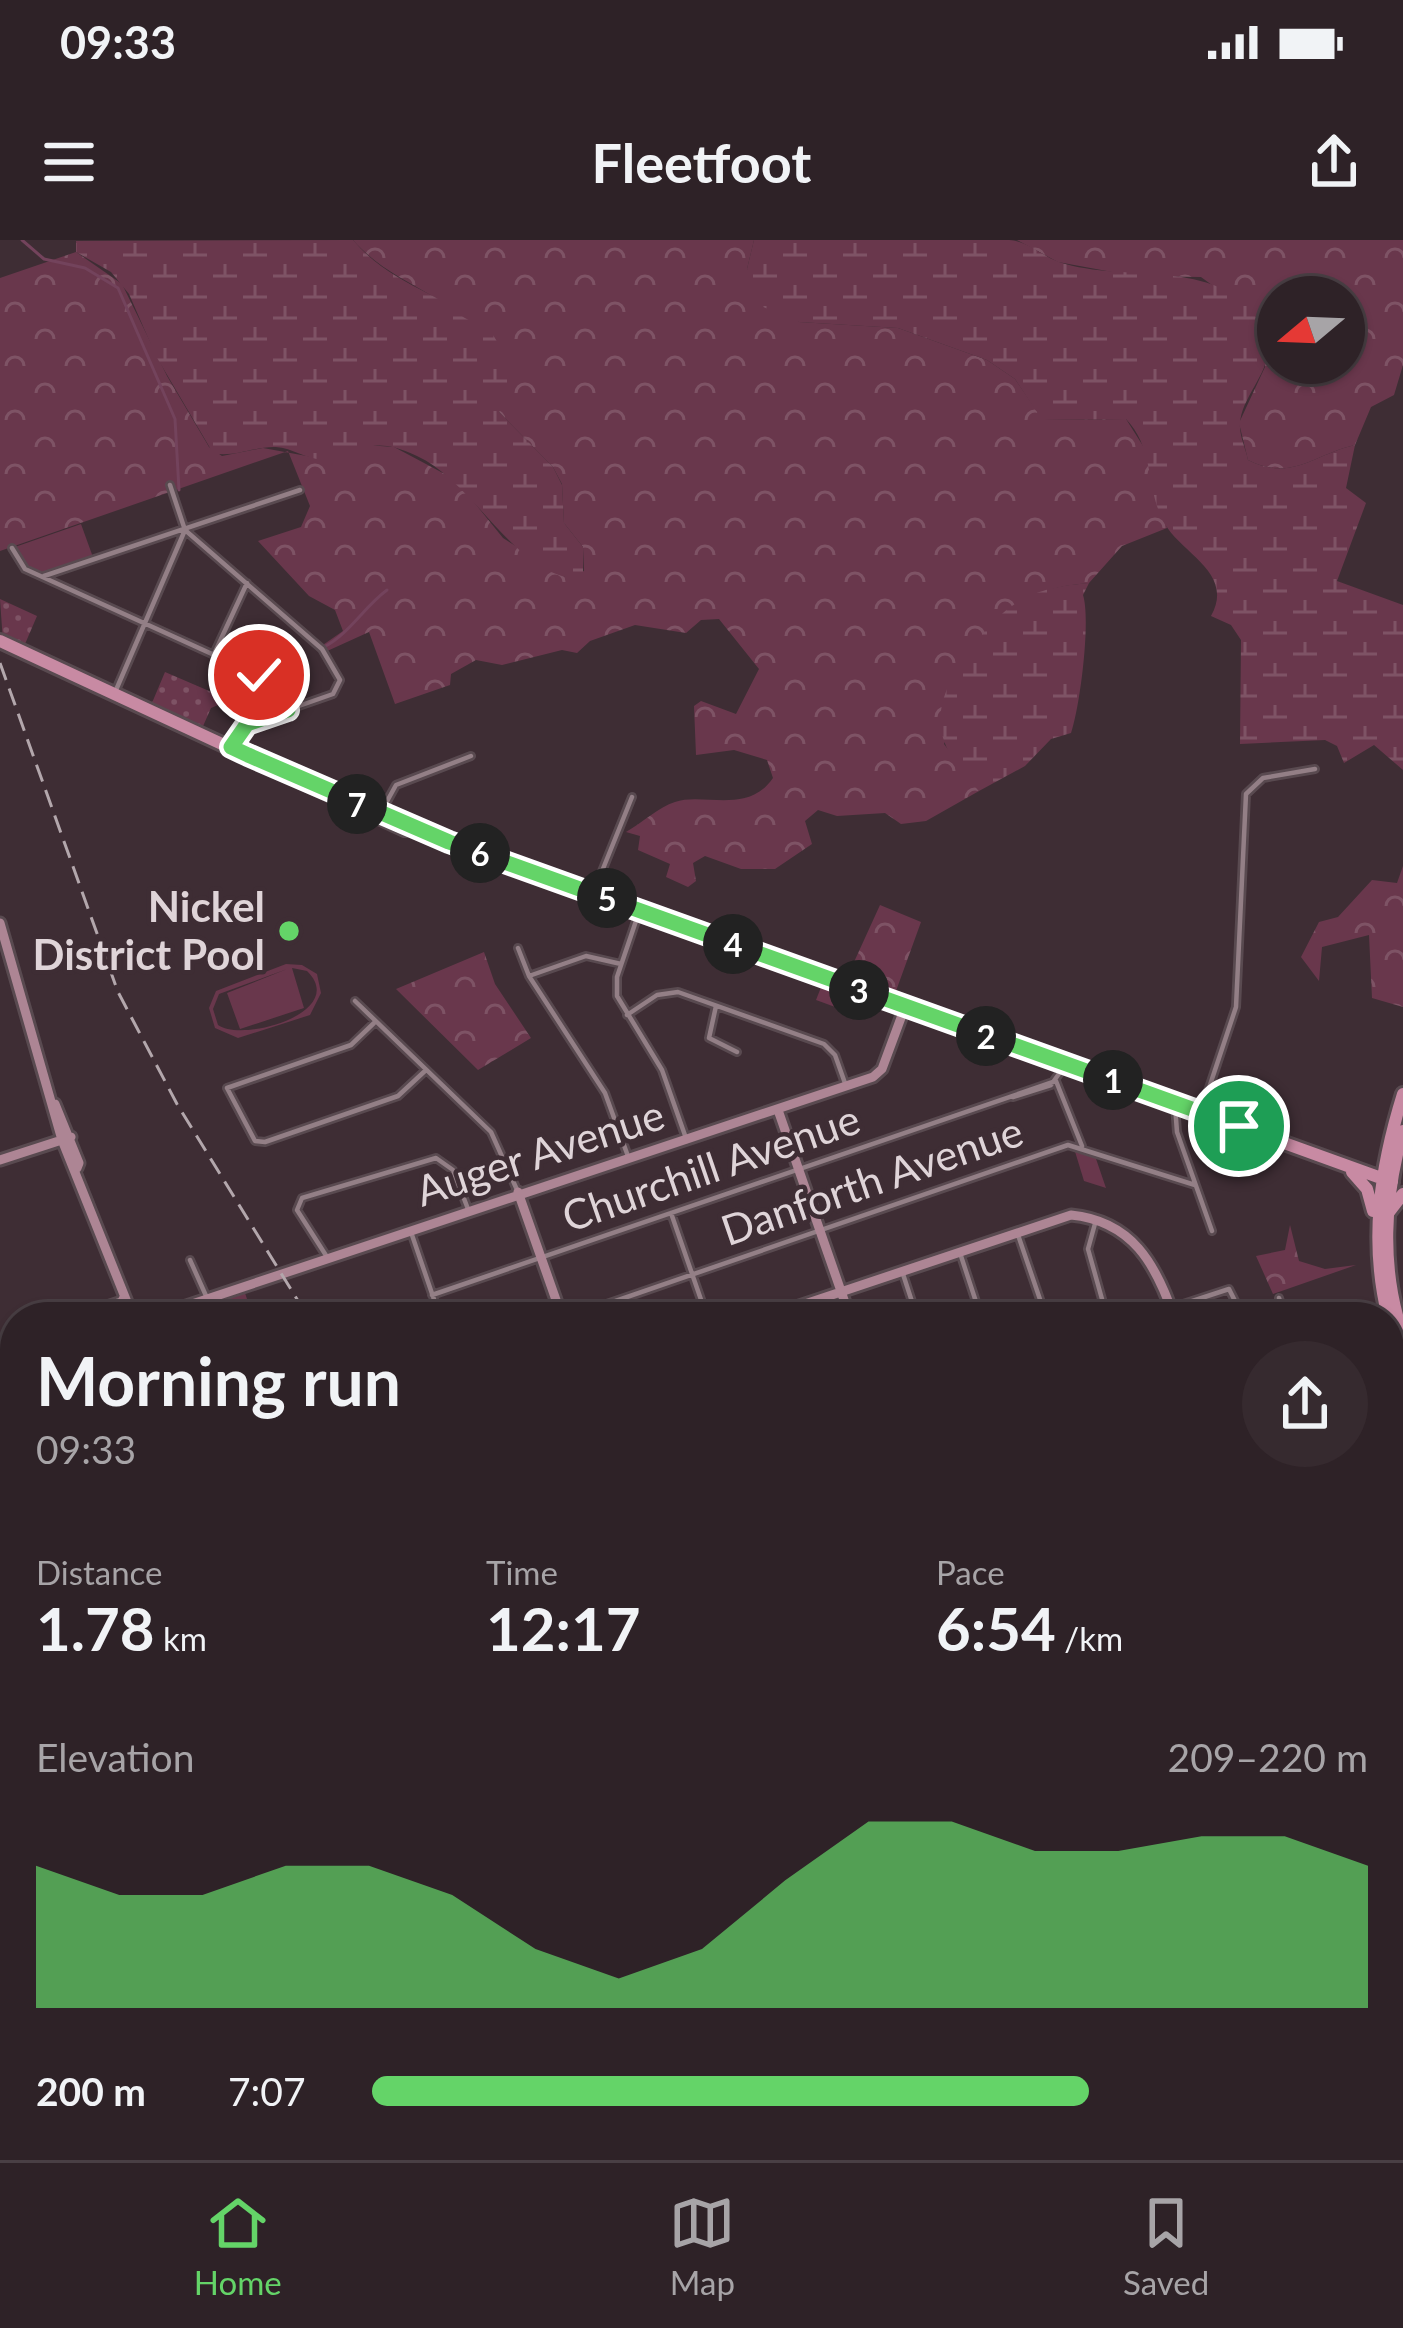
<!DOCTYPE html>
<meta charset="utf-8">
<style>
body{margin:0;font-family:Lato,sans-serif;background:#362a2f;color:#f1f3f6;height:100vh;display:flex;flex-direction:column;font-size:45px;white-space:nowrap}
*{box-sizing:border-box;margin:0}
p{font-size:39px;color:#a7a4a7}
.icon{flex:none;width:66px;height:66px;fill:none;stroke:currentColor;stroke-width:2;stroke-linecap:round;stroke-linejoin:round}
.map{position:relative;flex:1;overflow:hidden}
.sheet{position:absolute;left:0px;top:1062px;width:1404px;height:858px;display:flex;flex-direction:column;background:#2e2227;border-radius:48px 48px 0 0;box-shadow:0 3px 9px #0004,0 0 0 3px #493f44}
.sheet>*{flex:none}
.needle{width:78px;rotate:251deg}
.fabs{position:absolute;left:1257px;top:36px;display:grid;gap:24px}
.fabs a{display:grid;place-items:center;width:108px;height:108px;border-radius:50%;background:#2e2227;box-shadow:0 3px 9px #0004,0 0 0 3px #493f44;font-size:60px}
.pin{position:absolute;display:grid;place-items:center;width:102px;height:102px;color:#fff;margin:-51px;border:6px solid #fff;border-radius:50%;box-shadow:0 3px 12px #0007}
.km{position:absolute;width:60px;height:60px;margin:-30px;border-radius:50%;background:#222;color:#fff;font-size:33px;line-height:60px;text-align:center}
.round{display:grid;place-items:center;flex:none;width:126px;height:126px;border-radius:63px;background:#362a2f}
.headline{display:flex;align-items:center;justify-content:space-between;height:204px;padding:0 36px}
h1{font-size:66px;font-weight:700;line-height:90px}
.metrics{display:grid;grid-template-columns:repeat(3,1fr);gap:18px;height:204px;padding:12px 36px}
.metrics div{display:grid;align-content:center}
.metrics b{font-size:60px;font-weight:700}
.metrics small{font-size:33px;font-weight:400}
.metrics p{font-size:33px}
.chart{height:336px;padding:24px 36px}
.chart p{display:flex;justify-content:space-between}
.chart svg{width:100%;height:216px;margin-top:12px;fill:#64d468;opacity:.7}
ul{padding:0 36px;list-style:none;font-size:39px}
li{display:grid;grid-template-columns:192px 144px 1fr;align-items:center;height:90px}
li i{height:30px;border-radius:15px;background:#64d468}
.status{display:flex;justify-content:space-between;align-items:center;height:84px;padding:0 60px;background:#2e2227;direction:ltr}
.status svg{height:33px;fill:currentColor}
header{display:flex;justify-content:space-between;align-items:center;height:156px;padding:0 36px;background:#2e2227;font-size:54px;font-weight:700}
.dock{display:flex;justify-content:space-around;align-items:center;height:168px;border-top:3px solid #493f44;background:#2e2227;font-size:33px;color:#a7a4a7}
.dock a{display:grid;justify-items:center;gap:6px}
.dock .selected{color:#64d468}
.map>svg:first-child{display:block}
</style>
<div class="status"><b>09:33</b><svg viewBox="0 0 49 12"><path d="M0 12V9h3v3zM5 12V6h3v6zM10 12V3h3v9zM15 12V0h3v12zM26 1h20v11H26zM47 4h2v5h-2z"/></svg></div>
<header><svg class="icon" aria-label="menu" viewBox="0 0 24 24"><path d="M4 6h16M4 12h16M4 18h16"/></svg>Fleetfoot<svg class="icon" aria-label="share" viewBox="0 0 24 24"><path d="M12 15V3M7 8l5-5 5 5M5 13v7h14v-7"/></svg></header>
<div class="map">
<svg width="1403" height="1920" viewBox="0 0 1403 1920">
<defs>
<pattern id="grass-dots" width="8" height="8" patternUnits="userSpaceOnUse" patternTransform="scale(3)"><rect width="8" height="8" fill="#69374c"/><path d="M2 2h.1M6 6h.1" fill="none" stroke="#7e5365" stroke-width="1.8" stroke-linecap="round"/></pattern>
<pattern id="forest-crowns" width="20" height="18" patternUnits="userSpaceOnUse" patternTransform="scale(3)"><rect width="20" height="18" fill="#69374c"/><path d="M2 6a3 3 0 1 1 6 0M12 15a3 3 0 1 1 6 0" fill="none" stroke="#7e5365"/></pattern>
<pattern id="wetland-marsh" width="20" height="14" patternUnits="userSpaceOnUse" patternTransform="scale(3)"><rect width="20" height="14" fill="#69374c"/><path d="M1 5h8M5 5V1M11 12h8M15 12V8" fill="none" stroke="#7e5365"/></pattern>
</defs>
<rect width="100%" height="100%" fill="#3e2d34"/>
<!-- grass -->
<path fill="url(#grass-dots)" d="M0 359 37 376 22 411 3 402Z
M165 432 230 460 211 468 200 493 149 470Z"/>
<!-- forest -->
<path fill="url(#forest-crowns)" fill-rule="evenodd" d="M353 0H754L747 29 799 82 898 88 987 120 1015 139 1043 180 1126 179 1150 217 1167 288 1122 306 1089 343C982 351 977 418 944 504L979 551 926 581 901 584 885 573 837 576 818 570 805 581 812 604 775 629H741L705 616 693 623 696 641 688 647 666 637 670 624 638 610 640 596 626 592C642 583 659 567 675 562 702 552 748 575 773 538L767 520 734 510 696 515 694 466 701 461 736 474 759 429 719 379 701 380 686 393 635 385 590 401 577 413 562 410 502 425 476 420 451 434 450 445 395 464 369 392 325 412 320 407 343 391 335 370 309 356 258 301 301 287 310 266 288 211 0 311V38L76 12 122 44 167 136 209 207 222 216 263 208 312 217 366 205 394 207 456 240 503 298 565 337 584 331 583 307 564 283 562 244 553 227 499 172 507 130 474 84C457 83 449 66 434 57 404 39 378 28 353 0Z
M1017 0H1403V125L1394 155 1371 167 1355 205C1312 215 1292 242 1248 220L1239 183 1265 127 1267 95 1253 75 1201 37 1134 36 1058 22ZM1278 57H1344V123H1278Z
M1403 626V767L1372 758 1369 695 1322 707 1319 741 1301 717 1319 682 1338 677 1372 640 1397 643Z
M880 665 921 682 892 762 844 744Z
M484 712 495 744 531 798 478 830 396 749Z
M1290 985 1299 1021 1325 1029 1356 1025 1273 1054 1256 1016 1285 1010Z
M244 1050 253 1077H209L205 1065Z
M1403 1432V1462L1390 1474 1403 1492V1885L1389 1845V1438Z
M508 1905H615L638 1920H575L571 1911 544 1920H520Z
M1075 1905H1125L1118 1920H1029Z"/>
<!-- wetland -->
<path fill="url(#wetland-marsh)" d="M353 0C376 27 400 39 431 55 453 67 462 81 487 87 507 111 517 146 499 172L553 227 562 245 564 283 583 307V340C513 336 477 244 417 216 373 196 369 209 330 219 312 223 294 208 276 207 255 206 233 218 213 213L156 116 129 54 111 32 76 12V1Z
M754 0C839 0 925 0 1009 0 1028 1 1042 16 1059 22 1126 45 1227 13 1264 91 1281 125 1241 153 1240 184 1239 195 1246 209 1248 220 1292 242 1312 215 1355 205L1346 248 1366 263 1337 341 1403 365V530L1374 505 1344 523 1337 506 1325 500 1240 504 1241 400 1231 385 1211 376C1235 333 1182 314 1165 284 1145 250 1156 211 1126 179L1042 180 1015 139 987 120 898 88 799 82 761 66 747 29Z
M1089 343 1083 355C1091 380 1080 467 1071 493L1051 499 1025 526 979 551C930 501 929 468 968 413 1004 364 1027 348 1089 343Z"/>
<!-- park -->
<path fill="#69374c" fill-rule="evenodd" d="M81 284 94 320 40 338 21 328 12 308Z
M286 724 302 725 317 734 321 753 310 775 238 798 215 788 209 768 216 751ZM292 728 307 731C349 772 243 803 218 785L213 769 219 754 287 729 227 753 240 789 304 768Z
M825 737 865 752 857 775 816 760Z
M1073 905 1093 910 1106 948 1084 941Z
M1403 1800V1871L1389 1830V1805Z"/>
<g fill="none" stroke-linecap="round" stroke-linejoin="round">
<!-- stream -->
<path stroke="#73435c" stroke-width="3" d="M22 0 44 19 85 28 118 48 175 179 179 250
M324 407C350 393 364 367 387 350
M0 1153 15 1149
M1244 1905 1249 1920"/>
<!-- river -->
<path stroke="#450527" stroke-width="8" d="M577 1905 583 1920"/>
<!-- street casing -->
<g stroke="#594a50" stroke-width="10">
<path id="street" d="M185 290 322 409 340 440 333 454 247 484 232 506
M12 308 25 329 267 439 288 470
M44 336 300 250
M214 414 247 343
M116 450 185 290 170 245
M380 574 396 545 471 516
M594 651 632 557
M638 675 617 737V756L662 830 687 901
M518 708 529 736 605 853 629 919
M529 736 586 716 621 724
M355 761 491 892 518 952
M716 766 709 798 737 812
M627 775 657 755 678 752 824 804 835 815 846 846
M374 783 351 805 227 848 255 901 265 902 398 856 426 830
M1056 841 1082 906
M1013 857 1051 845 1063 828
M1175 865 1177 892 1212 991
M1201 872 1236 767 1246 554 1263 538 1315 529
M671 973 707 1077
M1096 980 1088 1009 1107 1077
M1017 992 1046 1077
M412 995 440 1077
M961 1016 981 1077
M327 1017 297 970 302 958 436 918 453 930 468 969
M190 1020 207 1058
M902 1031 917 1077
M432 1055 1056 841
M1279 1058 1285 1077
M1171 1068 1229 1049 1243 1077
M69 1077 123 1059
M569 1077 1068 905 1195 945
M0 1205 5 1204
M0 1271 15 1266
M0 1344 15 1339
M0 1824 15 1819
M0 1900 15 1895
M507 1905 519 1920
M726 1905 731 1920
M873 1905 880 1920
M960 1905 965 1920
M1206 1905 1211 1920
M1370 1905 1376 1920
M130 1920 175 1905
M326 1920 374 1905"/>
</g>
<!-- secondary casing -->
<g stroke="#594a50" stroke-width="15">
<path id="secondary" d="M0 683 62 900 133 1077
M55 864 79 923 77 928
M778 870 850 1077
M0 920 71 897
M518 952 562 1077
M123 1059 124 1077
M153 1077 873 837 882 829 905 767
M766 1077 1071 975C1132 981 1156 1024 1174 1077
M1389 1264 1403 1260
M0 1739 15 1734
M411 1905 419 1920
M421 1905 422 1920
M882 1920 924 1905"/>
</g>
<!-- primary casing -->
<g stroke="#594a50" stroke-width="18">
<path id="primary" d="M0 401 405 589
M401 583 1392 942
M1403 891C1384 957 1380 1029 1403 1095
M1352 932 1367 949 1373 971
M1389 972 1403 954
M1388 1077C1369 1001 1380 928 1403 854
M1389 1080 1403 1119"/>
</g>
<!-- street -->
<use href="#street" stroke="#937f86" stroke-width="4.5"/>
<!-- secondary -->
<use href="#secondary" stroke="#ad8594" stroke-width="9"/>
<!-- primary -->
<use href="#primary" stroke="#c88aa3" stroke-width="12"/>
<!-- rail -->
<path stroke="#b3a7ac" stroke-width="3" stroke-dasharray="18 9" stroke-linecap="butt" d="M0 423 118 752 177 864 308 1077
M823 1905 833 1920"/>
</g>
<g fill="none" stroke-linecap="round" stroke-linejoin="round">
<!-- route casing -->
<g stroke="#fff" stroke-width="24">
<path id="route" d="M259 435 278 448 288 470 247 484 231 507 248 515 449 602 1239 886"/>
</g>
<!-- route -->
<use href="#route" stroke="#64d468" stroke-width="15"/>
</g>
<!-- markers -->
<circle fill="#64d468" stroke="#3e2d34" stroke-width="4.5" cx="289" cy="691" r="12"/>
<g text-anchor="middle" stroke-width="9" stroke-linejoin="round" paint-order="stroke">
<!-- poi labels -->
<g font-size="42" font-weight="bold" fill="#dfd4d8" stroke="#3e2d34" text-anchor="end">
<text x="265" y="682">Nickel<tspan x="265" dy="48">District Pool</tspan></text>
</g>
<!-- street labels -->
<g font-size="42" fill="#dfd4d8" stroke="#3e2d34">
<text transform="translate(540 913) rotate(-18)" y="15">Auger Avenue</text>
<text transform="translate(711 928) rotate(-19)" y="15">Churchill Avenue</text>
<text transform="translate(872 941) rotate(-19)" y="15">Danforth Avenue</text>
</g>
</g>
</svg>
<div class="fabs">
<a><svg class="needle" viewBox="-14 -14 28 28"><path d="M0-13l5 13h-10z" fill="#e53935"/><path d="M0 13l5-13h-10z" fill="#a7a4a7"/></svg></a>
</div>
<div class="pin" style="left:1239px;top:886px;background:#1e9e55"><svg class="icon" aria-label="arrive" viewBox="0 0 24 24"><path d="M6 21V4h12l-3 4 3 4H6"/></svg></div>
<div class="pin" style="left:259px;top:435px;background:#d93025"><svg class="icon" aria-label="check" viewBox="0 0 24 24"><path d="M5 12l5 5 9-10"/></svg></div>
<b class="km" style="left:1113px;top:840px">1</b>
<b class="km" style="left:986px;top:796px">2</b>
<b class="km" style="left:859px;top:750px">3</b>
<b class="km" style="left:733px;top:704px">4</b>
<b class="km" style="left:607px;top:658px">5</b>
<b class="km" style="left:480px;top:613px">6</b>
<b class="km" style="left:357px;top:564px">7</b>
<section class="sheet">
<div class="headline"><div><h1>Morning run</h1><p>09:33</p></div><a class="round"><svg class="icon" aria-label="share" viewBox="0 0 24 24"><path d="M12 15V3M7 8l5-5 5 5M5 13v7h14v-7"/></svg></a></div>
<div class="metrics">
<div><p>Distance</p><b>1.78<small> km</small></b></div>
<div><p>Time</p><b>12:17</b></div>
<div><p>Pace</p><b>6:54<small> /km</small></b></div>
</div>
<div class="chart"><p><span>Elevation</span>209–220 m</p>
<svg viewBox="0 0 160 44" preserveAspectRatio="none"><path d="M0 44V15L10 21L20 21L30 15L40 15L50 21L60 32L70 38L80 32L90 18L100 6L110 6L120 12L130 12L140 9L150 9L160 15V44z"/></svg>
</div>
<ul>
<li><b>200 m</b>7:07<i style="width:72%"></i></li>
</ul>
</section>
</div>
<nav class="dock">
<a class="selected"><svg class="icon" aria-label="home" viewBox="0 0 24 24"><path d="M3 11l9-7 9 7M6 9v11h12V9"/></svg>Home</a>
<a><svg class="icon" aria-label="map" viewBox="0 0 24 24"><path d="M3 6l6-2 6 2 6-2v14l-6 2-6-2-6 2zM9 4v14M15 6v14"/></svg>Map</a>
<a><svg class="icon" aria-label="saved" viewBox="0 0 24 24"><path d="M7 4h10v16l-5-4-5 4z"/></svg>Saved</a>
</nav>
